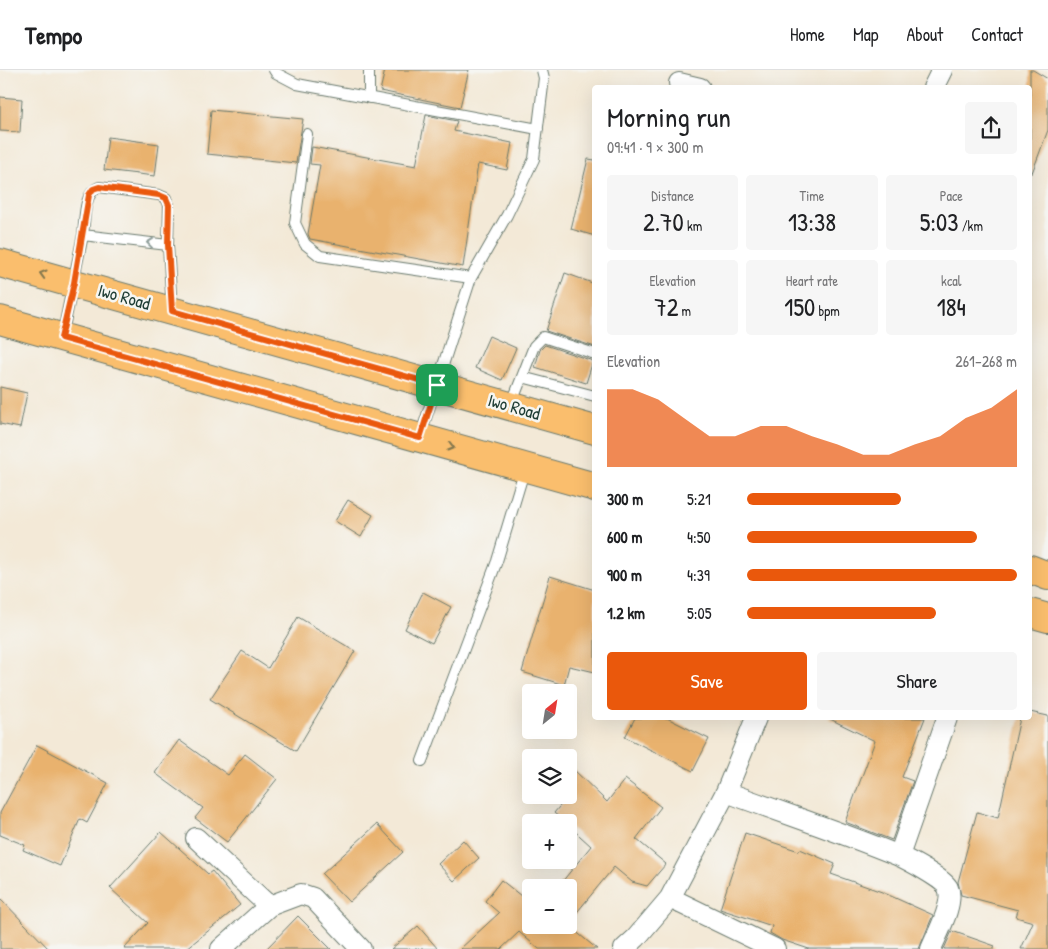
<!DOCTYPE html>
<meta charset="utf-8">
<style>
body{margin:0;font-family:"Patrick Hand",sans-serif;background:#f6f6f6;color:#202124;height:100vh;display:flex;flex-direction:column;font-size:19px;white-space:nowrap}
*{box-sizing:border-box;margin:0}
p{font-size:16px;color:#757577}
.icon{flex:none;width:28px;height:28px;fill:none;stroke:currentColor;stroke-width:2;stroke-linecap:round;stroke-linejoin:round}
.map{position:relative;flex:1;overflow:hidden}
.side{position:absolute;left:592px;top:15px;width:440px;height:635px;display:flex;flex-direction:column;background:#fff;border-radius:5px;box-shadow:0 5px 20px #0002}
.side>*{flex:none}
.needle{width:32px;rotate:30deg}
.fabs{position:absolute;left:522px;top:614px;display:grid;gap:10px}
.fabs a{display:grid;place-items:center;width:55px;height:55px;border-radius:5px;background:#fff;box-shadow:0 5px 20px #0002;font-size:25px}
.pin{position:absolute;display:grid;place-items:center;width:42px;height:42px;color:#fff;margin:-21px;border-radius:10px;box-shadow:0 2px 8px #0006}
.round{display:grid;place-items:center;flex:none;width:52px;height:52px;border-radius:5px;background:#f6f6f6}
.overview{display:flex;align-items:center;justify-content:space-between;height:85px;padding:0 15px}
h1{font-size:28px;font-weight:600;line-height:38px}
.metrics{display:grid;grid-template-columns:repeat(3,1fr);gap:8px;height:85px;padding:5px 15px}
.metrics div{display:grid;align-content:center;border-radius:5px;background:#f6f6f6;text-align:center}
.metrics b{font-size:25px;font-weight:600}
.metrics small{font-size:14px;font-weight:400}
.metrics p{font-size:14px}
.chart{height:140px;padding:10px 15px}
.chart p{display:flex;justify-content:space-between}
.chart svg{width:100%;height:90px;margin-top:5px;fill:#ea580c;opacity:.7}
.button{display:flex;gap:10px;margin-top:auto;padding:10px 15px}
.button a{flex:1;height:58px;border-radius:5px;background:#ea580c;color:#fff;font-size:20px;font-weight:600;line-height:58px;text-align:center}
.button a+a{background:#f6f6f6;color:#202124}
ul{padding:0 15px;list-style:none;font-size:16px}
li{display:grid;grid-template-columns:80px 60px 1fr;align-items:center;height:38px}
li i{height:12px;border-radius:6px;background:#ea580c}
header{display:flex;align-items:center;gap:30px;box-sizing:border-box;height:70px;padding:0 25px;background:#fff;border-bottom:1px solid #e0e0e0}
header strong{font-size:24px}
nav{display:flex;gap:28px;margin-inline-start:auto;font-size:18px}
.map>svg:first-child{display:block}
</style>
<header>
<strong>Tempo</strong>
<nav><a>Home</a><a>Map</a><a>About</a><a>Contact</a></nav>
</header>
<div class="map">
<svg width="1048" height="879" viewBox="0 0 1048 879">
<rect width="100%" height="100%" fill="#f6f6f2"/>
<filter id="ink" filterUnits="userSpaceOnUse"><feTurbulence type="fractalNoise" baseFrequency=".02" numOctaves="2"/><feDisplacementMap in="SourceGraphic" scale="10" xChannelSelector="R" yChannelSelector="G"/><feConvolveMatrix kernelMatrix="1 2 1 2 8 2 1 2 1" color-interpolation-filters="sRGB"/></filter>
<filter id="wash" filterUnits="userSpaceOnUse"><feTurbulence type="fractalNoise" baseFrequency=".0096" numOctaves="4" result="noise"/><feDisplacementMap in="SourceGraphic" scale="20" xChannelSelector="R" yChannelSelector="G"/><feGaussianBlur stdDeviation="1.12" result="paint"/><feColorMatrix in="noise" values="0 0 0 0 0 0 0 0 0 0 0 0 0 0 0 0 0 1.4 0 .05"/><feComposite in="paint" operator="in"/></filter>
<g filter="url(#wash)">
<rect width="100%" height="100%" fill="#f3e9d7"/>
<g id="blocks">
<!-- building -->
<path fill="#e9b26e" d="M385 0H469L460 37 380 21Z
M1030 0H1033L1048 9V60L1032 103H1030Z
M0 27 22 29 20 62 0 61Z
M211 40 303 49 296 93 207 84Z
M426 45 457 51 454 61 512 73 507 100 478 94 463 197 310 169 308 164 320 95 310 94 312 77 416 96Z
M108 67 159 74 155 106 104 100Z
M588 89 595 90V166L571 159Z
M565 203 595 214V277L546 261Z
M489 266 516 278 502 310 475 298Z
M545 275 593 291 586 313 535 297 540 280Z
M0 317 27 323 20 358 0 354Z
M348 430 373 445 361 467 335 451Z
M550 506 595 520V602L569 596 564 615 522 602Z
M423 522 451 537 432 573 405 559Z
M298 547 355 581 296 681 210 629 242 581 268 598Z
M1030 642 1048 646V879H1021L1033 852 1016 847 1018 840 961 825 958 812 977 742 998 748 1020 648H1030Z
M635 648H667L709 669 693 701 625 667Z
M828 648H925L902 707 913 711 892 770 845 752 875 671Z
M179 670 228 705 245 684 277 709 227 772 195 748 203 738 155 703Z
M37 675 108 713 87 753 80 749 60 796 23 780 25 775 0 765V743Z
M569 695 607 732 625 709 661 737 636 769 666 794 647 816 632 812 614 797 569 852V818H557L591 776 569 756V752H565L554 743 569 725Z
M377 754 403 782 349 832 322 804Z
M161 762 208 804 212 801 240 835 186 879H124L148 853 110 818Z
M745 763 799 781 800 779 835 794 831 804 882 822 933 845 919 879H809L782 870 770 863 772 856 720 839Z
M463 770 479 788 454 811 438 794Z
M501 810 531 834V855H568L597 879H539L519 862 501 879H460L499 843 485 831Z
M0 828 49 879H0Z
M298 846 331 879H266Z
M418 856 438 879H391Z
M952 861 995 876 994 879H944Z"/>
</g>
</g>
<g filter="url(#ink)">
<use href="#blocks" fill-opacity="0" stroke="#69796d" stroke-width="1"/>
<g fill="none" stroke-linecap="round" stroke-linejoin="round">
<!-- lane casing -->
<g stroke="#69796d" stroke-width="12">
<path id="lane" d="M274 0 276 3 297 14 538 59
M369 28V0
M307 64 295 153 305 174 320 186 471 208
M83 165C85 150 83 123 99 117L159 125 166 128 169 135 168 175
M62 267 83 165 168 175 172 240
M522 307 595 326
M511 335 534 276 543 267 595 284
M420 367 471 208 507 145 534 89 544 8 542 0
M422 691 497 491 525 398"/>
</g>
<!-- street casing -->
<g stroke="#69796d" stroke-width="22">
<path id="street" d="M679 13 700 18
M933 18 942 0
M726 722C783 743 841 762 897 785 908 790 944 809 948 818 955 833 937 864 931 879
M196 768 269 836 301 824 313 828 361 879
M899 786 947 648
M670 828 775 879
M221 879 269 836
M624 879 636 868 670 828 726 722 756 648"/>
</g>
<!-- primary casing -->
<g stroke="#69796d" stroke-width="30">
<path id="primary" d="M0 193 595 360
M0 250 595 417
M1030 499 1048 506
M1030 543 1048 548"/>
</g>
<!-- lane -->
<use href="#lane" stroke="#fff" stroke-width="10"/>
<!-- street -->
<use href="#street" stroke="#fff" stroke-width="20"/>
<!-- primary -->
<use href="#primary" stroke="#fabe6d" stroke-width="28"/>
</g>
<!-- one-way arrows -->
<defs><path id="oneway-chevron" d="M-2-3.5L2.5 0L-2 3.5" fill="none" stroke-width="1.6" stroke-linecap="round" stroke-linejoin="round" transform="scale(1.25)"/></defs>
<use stroke="#8f9e9a" href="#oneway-chevron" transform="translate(150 173) rotate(-173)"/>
<g stroke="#82774e">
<use href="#oneway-chevron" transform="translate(43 204) rotate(-164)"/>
<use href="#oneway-chevron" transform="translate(451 377) rotate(15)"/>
</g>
</g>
<g fill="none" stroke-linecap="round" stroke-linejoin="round" filter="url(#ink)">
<!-- route casing -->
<g stroke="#fff" stroke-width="10">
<path id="route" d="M99 117 159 125 166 128 169 135 168 175 172 241 437 315 420 368 61 268 74 213 89 125 93 119Z"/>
</g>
<!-- route -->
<use href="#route" stroke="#ea580c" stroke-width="6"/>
</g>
<g text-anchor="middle" stroke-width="5" stroke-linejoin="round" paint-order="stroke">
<!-- street labels -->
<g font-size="18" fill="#1f3d34" stroke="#f6f6f2">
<text transform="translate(124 227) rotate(16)" y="6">Iwo Road</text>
<text transform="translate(514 337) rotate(16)" y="6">Iwo Road</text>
</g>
</g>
</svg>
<div class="fabs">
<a><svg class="needle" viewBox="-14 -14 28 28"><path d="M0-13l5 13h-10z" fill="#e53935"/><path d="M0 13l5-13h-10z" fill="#757577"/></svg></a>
<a><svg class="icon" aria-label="layers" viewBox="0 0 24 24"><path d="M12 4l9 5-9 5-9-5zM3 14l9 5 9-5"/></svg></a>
<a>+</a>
<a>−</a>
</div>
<div class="pin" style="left:437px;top:315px;background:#1e9e55"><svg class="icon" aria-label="arrive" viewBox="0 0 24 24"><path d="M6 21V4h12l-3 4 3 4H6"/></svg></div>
<section class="side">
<div class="overview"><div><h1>Morning run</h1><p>09:41 · 9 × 300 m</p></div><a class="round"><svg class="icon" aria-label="share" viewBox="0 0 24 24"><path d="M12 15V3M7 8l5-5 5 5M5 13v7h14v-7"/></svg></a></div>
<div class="metrics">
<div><p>Distance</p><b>2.70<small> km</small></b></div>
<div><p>Time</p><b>13:38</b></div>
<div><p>Pace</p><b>5:03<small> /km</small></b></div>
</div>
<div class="metrics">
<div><p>Elevation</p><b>72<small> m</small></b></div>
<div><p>Heart rate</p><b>150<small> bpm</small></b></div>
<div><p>kcal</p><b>184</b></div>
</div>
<div class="chart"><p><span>Elevation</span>261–268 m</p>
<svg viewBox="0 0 160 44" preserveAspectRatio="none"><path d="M0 44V6L10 6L20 11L30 20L40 29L50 29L60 24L70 24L80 29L90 33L100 38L110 38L120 33L130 29L140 20L150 15L160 6V44z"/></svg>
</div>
<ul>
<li><b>300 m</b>5:21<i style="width:57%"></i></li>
<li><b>600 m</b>4:50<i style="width:85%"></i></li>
<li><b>900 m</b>4:39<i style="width:100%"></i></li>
<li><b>1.2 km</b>5:05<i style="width:70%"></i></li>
</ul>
<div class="button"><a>Save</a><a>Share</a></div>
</section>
</div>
